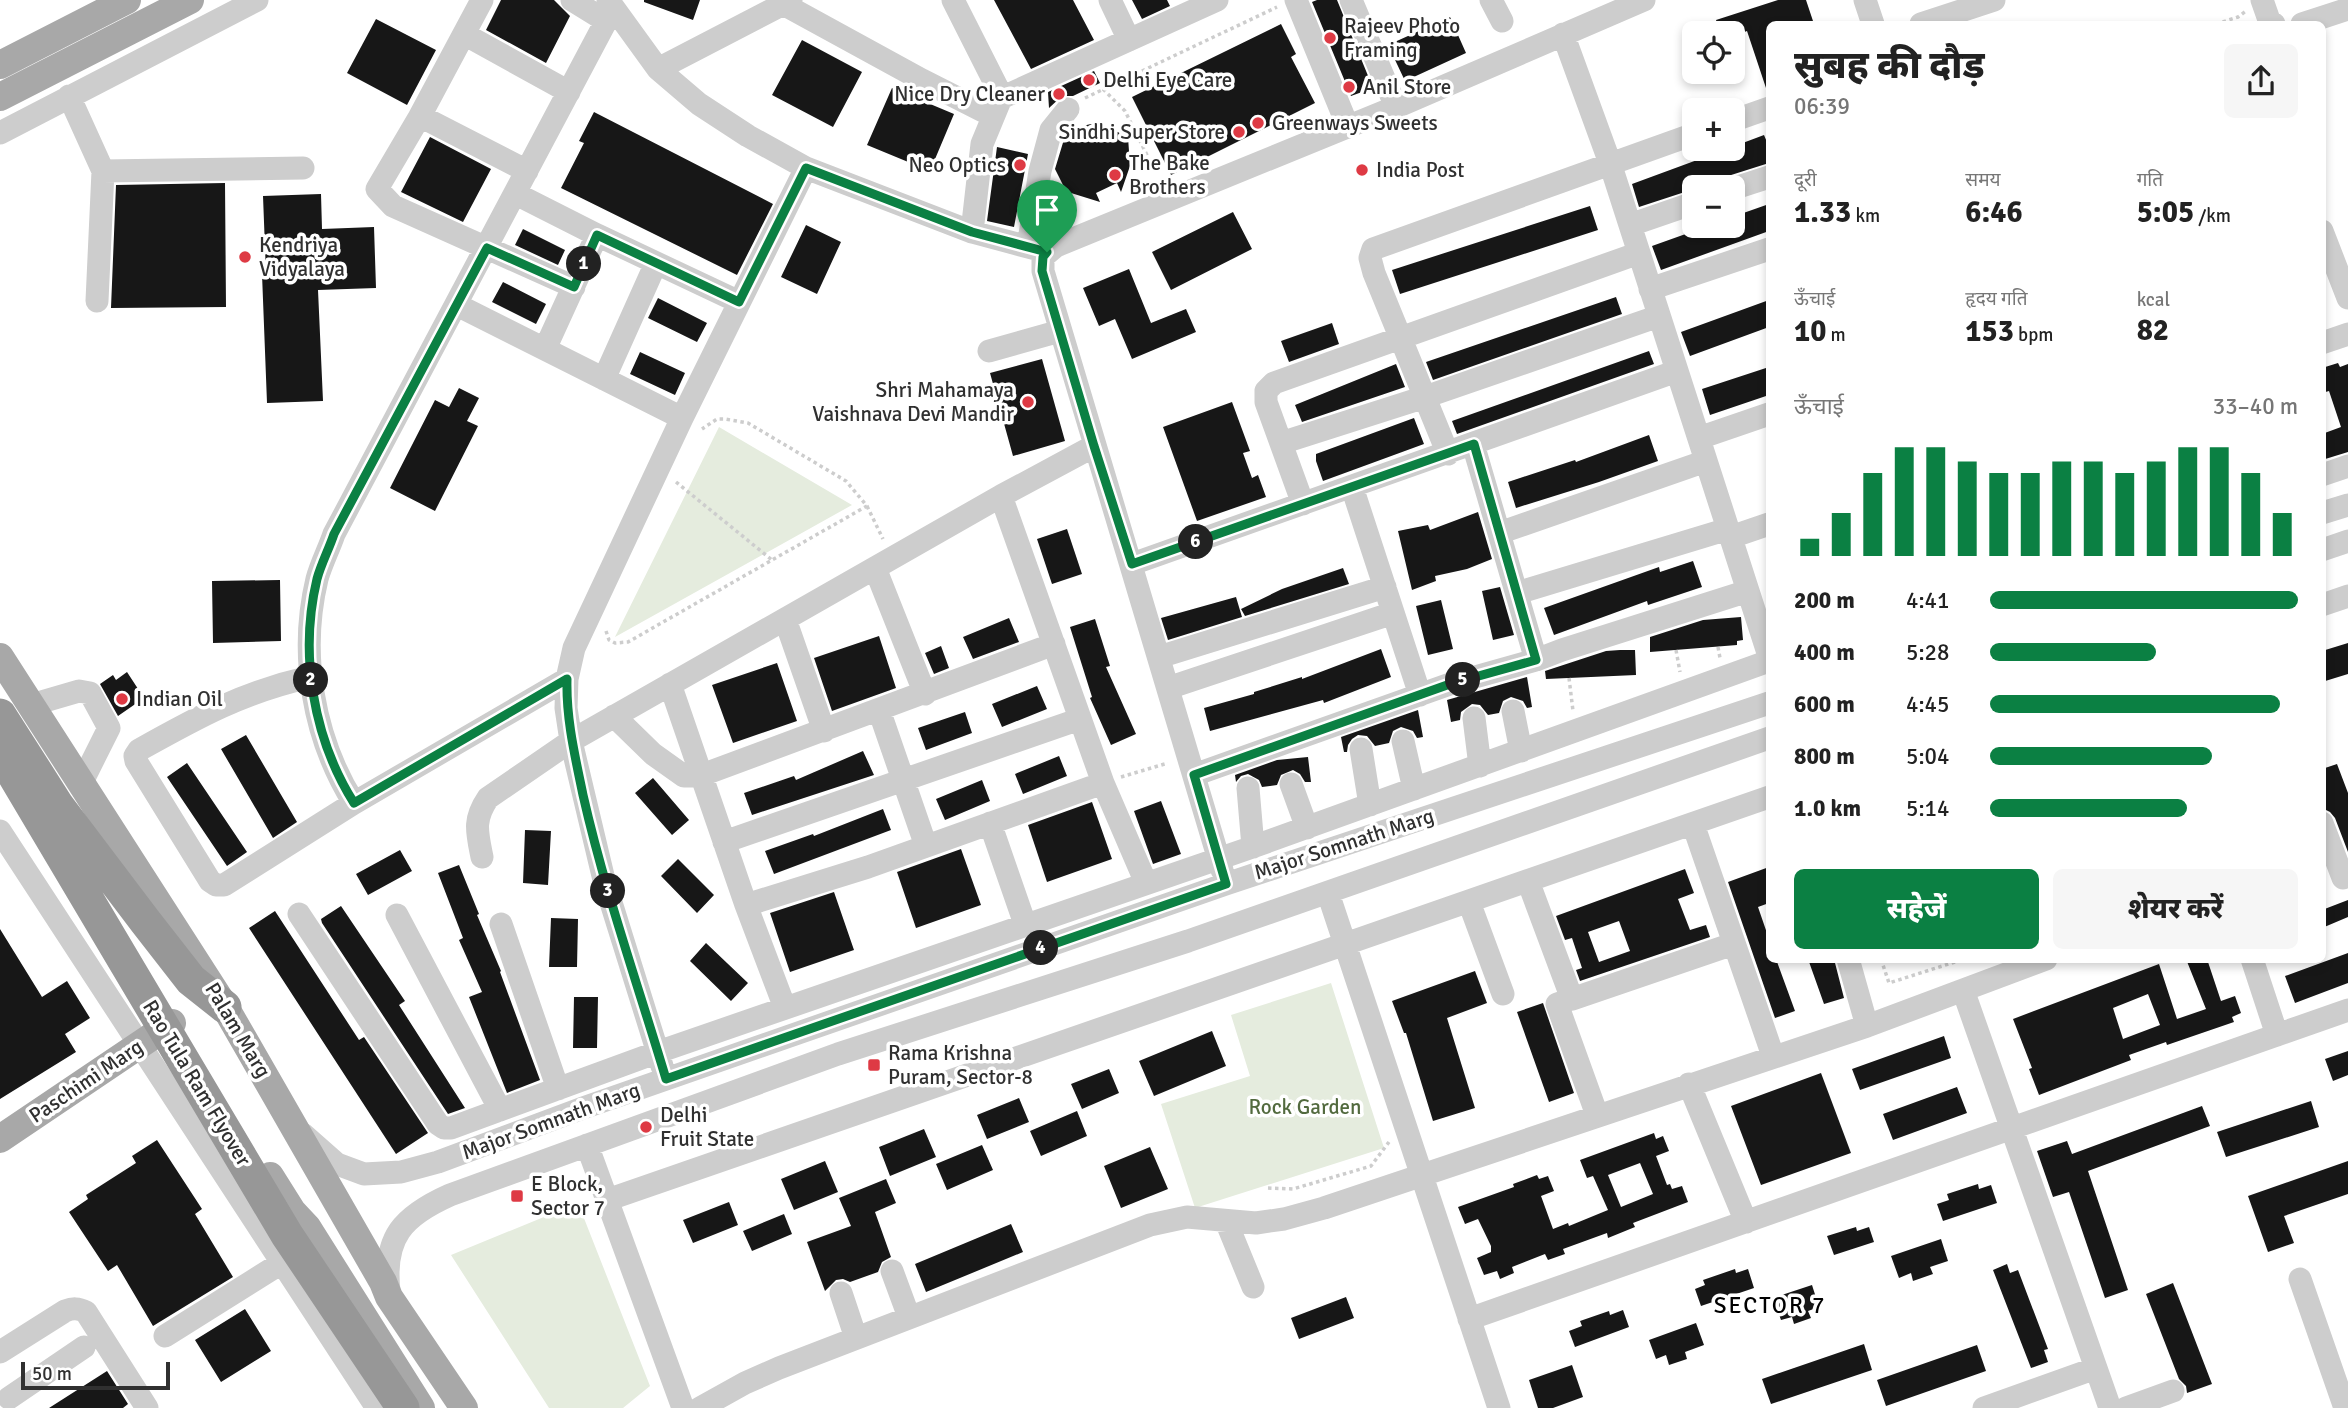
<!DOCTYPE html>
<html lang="hi">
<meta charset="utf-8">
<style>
body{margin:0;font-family:Signika,"Noto Sans Devanagari",sans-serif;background:#f6f6f6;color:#222;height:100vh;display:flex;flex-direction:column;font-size:26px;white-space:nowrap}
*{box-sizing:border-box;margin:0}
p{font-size:23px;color:#767676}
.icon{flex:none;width:38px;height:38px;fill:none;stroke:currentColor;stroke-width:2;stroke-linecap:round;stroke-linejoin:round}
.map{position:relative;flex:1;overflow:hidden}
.sheet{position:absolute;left:1766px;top:21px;width:560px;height:942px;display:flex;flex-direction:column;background:#fff;border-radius:10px;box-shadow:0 4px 10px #0003}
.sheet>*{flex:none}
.tools{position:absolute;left:1682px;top:21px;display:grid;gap:14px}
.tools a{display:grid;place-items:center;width:63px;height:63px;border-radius:10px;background:#fff;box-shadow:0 4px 10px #0003;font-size:35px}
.scale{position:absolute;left:21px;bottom:18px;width:149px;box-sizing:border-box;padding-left:7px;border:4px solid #303030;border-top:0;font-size:19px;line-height:24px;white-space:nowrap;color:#303030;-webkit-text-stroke:5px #fff;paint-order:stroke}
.pin{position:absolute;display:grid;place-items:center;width:60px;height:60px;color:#fff;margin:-72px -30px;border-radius:50% 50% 50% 0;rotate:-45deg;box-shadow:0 0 7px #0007}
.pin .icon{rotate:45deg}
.km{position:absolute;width:35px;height:35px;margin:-18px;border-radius:50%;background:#222;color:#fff;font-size:19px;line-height:35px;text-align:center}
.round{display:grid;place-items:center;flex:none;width:74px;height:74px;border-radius:10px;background:#f6f6f6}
.head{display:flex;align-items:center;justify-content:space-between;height:119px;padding:0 28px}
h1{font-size:38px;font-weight:800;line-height:52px}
.metrics{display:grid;grid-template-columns:repeat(3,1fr);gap:10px;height:119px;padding:7px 28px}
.metrics div{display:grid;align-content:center}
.metrics b{font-size:30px;font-weight:800}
.metrics small{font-size:19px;font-weight:400}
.metrics p{font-size:19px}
.chart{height:196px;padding:14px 28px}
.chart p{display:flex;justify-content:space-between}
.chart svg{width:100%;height:126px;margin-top:7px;stroke:#0b8043;stroke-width:6}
.primary-button{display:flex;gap:14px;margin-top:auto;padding:14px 28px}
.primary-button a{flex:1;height:80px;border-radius:10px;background:#0b8043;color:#fff;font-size:28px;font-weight:800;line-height:80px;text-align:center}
.primary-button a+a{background:#f6f6f6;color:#222}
ul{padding:0 28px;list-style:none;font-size:23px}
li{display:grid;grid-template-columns:112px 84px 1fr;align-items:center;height:52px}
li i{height:18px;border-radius:9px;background:#0b8043}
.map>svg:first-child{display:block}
</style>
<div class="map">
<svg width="2348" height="1408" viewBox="0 0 2348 1408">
<rect width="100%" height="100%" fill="#fff"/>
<!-- park -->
<path fill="#e5ecde" d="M719 427 852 505 615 637Z
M1331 983 1384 1148 1195 1208 1161 1104 1250 1076 1231 1015Z
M578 1203 650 1386 623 1408H549L451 1255Z"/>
<!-- building -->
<path fill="#171717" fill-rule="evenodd" d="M501 0H554L570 16 546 63 486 30Z
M644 0H700L693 20 644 2Z
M994 0H1073L1094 40 1031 69Z
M1132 0H1167L1170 6 1142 19Z
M1317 0H1337L1373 88 1351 96 1312 2Z
M1778 0H1806L1814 24H1769V87L1766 88 1747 31 1732 37V33H1720L1716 20Z
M1450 17 1466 53 1405 81 1388 45Z
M376 19 436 50 407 105 347 73Z
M1281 24 1296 54 1291 57 1315 103 1171 175 1132 97Z
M802 40 862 72 833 127 772 95Z
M1094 71 1100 83 1073 96H1062L1049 108 1048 92Z
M892 88 954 114 930 171 867 145Z
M594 112 773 204 737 275 561 188 584 143 579 141Z
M1091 124 1103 125 1128 137 1130 166 1121 192 1117 183 1096 193 1100 202 1071 193 1063 185 1055 169 1065 136 1078 127Z
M1764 135 1769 147V163L1728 176 1720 182 1707 187H1694V189L1639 207 1632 184 1727 149H1732V147Z
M430 137 491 169 463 222 401 192Z
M997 147 1028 154 1014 227 987 221Z
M225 183 226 307 111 308 116 185Z
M321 194 322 229 374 227 376 288 318 290 323 401 267 403 262 274H266L263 196Z
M1769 204V231L1661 270 1652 246 1708 226H1732V217Z
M1590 206 1598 230 1400 294 1392 270Z
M1233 212 1252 249 1171 290 1152 252Z
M806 225 841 242 817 294 781 277Z
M523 229 565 250 558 265 515 245Z
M1129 269 1151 323 1186 309 1196 332 1132 359 1115 319 1099 326 1083 288Z
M503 282 546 304 536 324 492 302Z
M1616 297 1622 314 1433 380 1426 362Z
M658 298 707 323 697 342 648 318Z
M1769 300V327L1690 356 1681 332Z
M1332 323 1339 344 1289 362 1281 341Z
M1649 351 1654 364 1457 434 1452 421Z
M640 352 685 373 675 395 630 374Z
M1042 359 1065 441 1013 456 990 373Z
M2338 363 2340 367 2348 364V452L2322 460V434L2341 427 2329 391 2322 393V368Z
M1396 364 1405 387 1302 422 1295 405Z
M1769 367V395L1710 415 1702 389Z
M459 388 479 398 467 421 478 426 435 511 390 488 435 400 449 407Z
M1232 402 1250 451 1243 453 1252 478 1258 475 1266 497 1197 521 1163 427Z
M1414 418 1424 444 1323 481 1316 461V454Z
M1649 435 1658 461 1599 482 1516 508 1508 482 1575 460 1576 462Z
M1478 512 1492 559 1467 569 1435 576 1436 581 1412 590 1398 531 1428 525 1430 530Z
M1067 529 1082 574 1052 584 1037 539Z
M1693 561 1702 587 1648 605 1647 601 1554 635 1544 608 1659 567 1660 572Z
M1343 568 1349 584 1245 616 1241 609 1282 589Z
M280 580 281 641 213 643 212 581Z
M1500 587 1514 635 1493 640 1482 591Z
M1236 597 1242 617 1168 640 1161 618Z
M1441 600 1453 649 1428 655 1416 606Z
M1741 617 1743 640 1737 641V645L1650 652V637L1703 620Z
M1009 618 1019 642 973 659 963 637Z
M1095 619 1110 666 1106 667 1136 734 1111 745 1090 698 1092 697 1070 627Z
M879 636 896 688 832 711 814 658Z
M2348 643V674L2322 682V651Z
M941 646 949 668 934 674 925 653Z
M1381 649 1391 677 1324 703 1323 700 1210 731 1204 708 1254 694V692L1302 677V679Z
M1620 650H1635L1636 675 1546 679 1545 671 1606 651Z
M777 663 797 721 733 743 712 685Z
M127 672 144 698 118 716 100 684 113 675 116 680Z
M1527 677 1532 707 1527 708 1523 701 1511 697 1503 701 1499 713 1488 715 1480 705 1472 704 1461 712 1460 720 1451 722 1447 700Z
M1037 686 1047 709 1002 727 992 704Z
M1418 710 1423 737 1417 738 1413 731 1401 727 1393 731 1389 743 1375 746 1367 736 1358 735 1352 739 1348 745 1347 752H1344L1341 737Z
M965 712 972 733 926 750 918 728Z
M246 735 297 822 273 838 221 749Z
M863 751 874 775 752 815 744 793 794 776 796 780Z
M1059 756 1067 776 1023 794 1015 774Z
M1308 757 1311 782H1305L1300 774 1293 770 1281 775 1277 785 1262 787 1259 780 1248 774 1241 776 1236 782 1235 775 1277 760Z
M187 763 247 852 227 866 167 777Z
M2337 764 2348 793V852L2335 818 2330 812 2324 809 2322 805V769Z
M653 778 689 820 672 835 635 793Z
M982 780 990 801 945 820 936 799Z
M1161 801 1181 854 1153 864 1134 811Z
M1092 802 1112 859 1047 882 1028 825Z
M883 809 891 830 774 874 765 851 813 834 814 836Z
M525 830 551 831 548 885 523 883Z
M961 849 981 905 916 928 897 872Z
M400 850 412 871 368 895 356 874Z
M678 859 714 895 697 913 661 876Z
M459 865 479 914 477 915 501 971 500 972 540 1080 507 1093 469 997 482 992 459 940 463 938 438 873Z
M1769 867V903L1758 907 1769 939V959H1776L1795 1011 1775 1018 1728 882Z
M1685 869 1694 893 1678 899 1690 930 1706 925 1710 937 1580 981 1576 970 1582 968 1572 938 1565 940 1556 916ZM1619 921 1630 951 1599 962 1588 932Z
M834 892 854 950 790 972 770 913Z
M2348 900V917L2322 928V910Z
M341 906 405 1001 399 1005 465 1108 448 1114 322 923 321 919Z
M275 911 359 1040 364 1037 428 1133 396 1154 249 928Z
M551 918 578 919 577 967H549Z
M0 929 42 997 67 981 90 1018 65 1034 76 1052 0 1099Z
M706 943 748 983 731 1001 690 961Z
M2348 953V983L2295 1003 2285 976Z
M1808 959H1834L1844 998 1824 1004Z
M2186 959H2207L2221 1001 2235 996 2241 1013 2232 1017 2234 1022 2167 1045 2166 1042 2129 1055 2131 1060 2039 1095 2029 1069 2032 1068 2013 1019 2159 964 2177 1019 2206 1009ZM2148 994 2160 1025 2123 1039 2113 1008Z
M1475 971 1487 1003 1447 1018 1475 1108 1433 1121 1406 1033H1404L1392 1001Z
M574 997H598L597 1048H573Z
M1543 1003 1574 1093 1549 1102 1517 1012Z
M1212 1031 1226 1066 1154 1096 1139 1061Z
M1944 1036 1951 1058 1860 1090 1852 1069Z
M2348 1051V1075L2333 1081 2325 1059Z
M1109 1069 1119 1093 1082 1109 1071 1084Z
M1821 1073 1851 1153 1761 1185 1731 1106Z
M1957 1087 1967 1113 1893 1140 1883 1114Z
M1019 1098 1029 1122 987 1139 977 1115Z
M2311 1101 2319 1127 2226 1157 2217 1132Z
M2202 1106 2210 1126 2088 1171 2128 1290 2105 1298 2069 1192 2053 1197 2037 1151 2067 1141 2072 1154Z
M1077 1111 1087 1136 1041 1156 1030 1131Z
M924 1129 936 1157 890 1176 879 1147Z
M1654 1133 1656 1139 1663 1136 1669 1151 1656 1156 1667 1185 1670 1184 1672 1189 1682 1186 1688 1202 1633 1223 1635 1227 1608 1238 1607 1233 1563 1249 1565 1254 1548 1260 1545 1254 1512 1267 1514 1273 1500 1279 1497 1271 1484 1275 1477 1258 1491 1252V1246L1478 1219 1465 1224 1458 1207 1514 1187 1513 1184 1537 1175 1539 1179 1548 1176 1554 1191 1541 1196 1553 1229 1568 1223 1569 1226 1608 1210 1593 1176 1587 1178 1580 1160ZM1640 1163 1653 1194 1621 1207 1608 1175Z
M157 1140 202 1209 195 1214 233 1277 153 1326 117 1265 108 1271 69 1212 88 1199 86 1195 136 1163 132 1156Z
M982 1145 993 1170 947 1190 936 1164Z
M1150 1147 1168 1189 1121 1208 1104 1166Z
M825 1161 838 1192 794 1210 781 1179Z
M2348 1161V1194L2284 1216 2294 1243 2268 1252 2248 1196Z
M886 1179 896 1203 875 1212 891 1257 882 1262 878 1272 850 1282 843 1279 836 1280 825 1291 807 1242 851 1226 839 1198Z
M1978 1184 1979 1189 1991 1185 1997 1203 1943 1221 1937 1204 1949 1200 1947 1194Z
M729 1202 738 1225 693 1243 683 1220Z
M784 1214 792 1234 752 1251 743 1231Z
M1011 1224 1023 1252 926 1292 915 1264Z
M1856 1227 1857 1231 1869 1227 1874 1242 1834 1255 1827 1236Z
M1941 1239 1948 1261 1930 1267 1933 1274 1913 1281 1911 1273 1899 1278 1891 1256Z
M2007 1264 2010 1273 2018 1270 2048 1349 2044 1350 2048 1362 2031 1368 1993 1270Z
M1735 1269 1736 1273 1748 1269 1754 1288 1701 1306 1695 1289 1705 1285 1703 1280Z
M2173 1283 2212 1384 2187 1393 2186 1386 2179 1379 2146 1294Z
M1812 1285 1819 1307 1808 1311 1811 1318 1794 1324 1792 1317 1781 1320 1773 1298Z
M1346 1297 1354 1318 1299 1339 1291 1318Z
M245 1309 271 1351 221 1382 195 1340Z
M1623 1310 1629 1327 1575 1347 1569 1331 1582 1326 1580 1321 1609 1311 1610 1315Z
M1696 1323 1704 1345 1685 1352 1687 1359 1669 1365 1666 1355 1656 1359 1649 1340Z
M1864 1344 1872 1370 1771 1404 1762 1379Z
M1977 1345 1986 1371 1886 1406 1877 1380Z
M1572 1365 1583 1397 1553 1408H1538L1529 1380Z
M107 1371 128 1404 123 1408H49Z"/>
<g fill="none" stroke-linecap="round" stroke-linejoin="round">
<!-- path -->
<path stroke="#cdcdcd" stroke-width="3.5" stroke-dasharray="3.5 3.5" stroke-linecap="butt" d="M2216 24 2238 17 2246 11
M1103 89 1125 111 1151 163
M1085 98 1277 7
M676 482 772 560
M867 506 883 539
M606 631 609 640 615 643 628 642 867 506 846 481 748 423 725 419H717L702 429
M1718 647 1720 658
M1676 650 1680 672
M1569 678 1573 711
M1121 777 1168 763
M1881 959 1889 983 1955 962 1954 959
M1268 1188 1293 1189 1371 1166 1389 1142"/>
<!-- minor -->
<path stroke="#cdcdcd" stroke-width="23" d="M482 0 420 116 527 171
M572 0 606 21
M608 0 658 69 699 104 748 136 806 168 972 232 1047 252
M953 0 1000 93 1001 98 982 144 972 232
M1110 0 1129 40
M1296 0 1348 127
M1351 0 1396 107
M1491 0 1502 21
M1865 0 1873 24
M2262 0 2269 20 2274 24
M783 4 922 80 993 116
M1921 24 1994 0
M2302 24 2348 9
M464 34 569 92
M1563 34 1610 163 1769 656
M658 69 791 0
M69 96 103 171 303 168
M1001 98 1217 0
M420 116 377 189 393 206 574 287
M1732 121 1769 108
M0 133 257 0
M1732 189 1769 177
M516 194 597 235 739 302
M1630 225 1694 203
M2322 231 2348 298
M1028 247 1040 171 1051 130 1068 109
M1650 289 1769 249
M97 301 103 171
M457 305 682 418
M2322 343 2348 334
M545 349 597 235
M989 351 1060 331
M604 379 656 263
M1699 438 1769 414
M1281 443 1425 397 1659 316
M1473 444 1536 660
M1448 454 1374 273 1370 258 1373 249 1694 134
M2322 475 2348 466
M1352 487 1420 695
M1001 496 1103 783 1146 883
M1303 504 1266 402V391L1274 383 1639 253
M2322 513 2348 505
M1499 533 1706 461
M1731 537 1769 524
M2322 550 2348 541
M1132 564 1677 371
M875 568 925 694
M1517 593 1728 529
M2322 605 2348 596
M785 619 824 731
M1159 657 1385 587
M310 677C243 692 198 717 139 750L135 756 136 761 210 881 216 885H224L354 803 567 679
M670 684 746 905 785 1008
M1168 688 1393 613
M31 705 79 691 90 693 109 728 82 782
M879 710 926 846
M1513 711 1521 751
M614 716 653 754 684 776 702 775 1054 644
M1474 718 1480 766
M1403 741 1414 789
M1361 749 1370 805
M1194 775 1450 684 1536 660 1562 650 1748 591
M1291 784 1307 828
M1248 788 1253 847
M354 803C313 738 299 654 317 579 321 564 329 549 334 534L613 8
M990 823 1025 924
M2322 823 2343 878
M1693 824 1773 1056
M0 831 377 1408
M724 842 1080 719
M482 857C477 832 473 820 488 798L571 741 1001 496 1094 446
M1222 870 1043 271V257L1056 246 1396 107 1644 0
M1528 881 1572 999 1733 944
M1328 893 1499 1408
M1469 902 1503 994
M746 905 868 867 1103 783
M299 914 438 1124 444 1128H451L658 1052 1244 850 1769 661
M397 915 500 1110
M501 924 558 1089
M1848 959 1867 1026
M2252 959 2277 1035
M1963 990 2110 1408
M1577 997 1557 1004 1597 1115
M662 1066 604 880 571 741 566 708 567 679 574 648 682 418 806 168
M1689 1084 1746 1222
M303 1134 337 1164 364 1174 401 1172 438 1162 583 1108 1226 884 1769 703
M587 1145 683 1408
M607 1200 1769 797
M1226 1221 1253 1287
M892 1271 909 1317
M2300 1279 2345 1408
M389 1291C383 1237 403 1216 450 1195L838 1054 1188 941 1769 738
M841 1293 856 1338
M1469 1319 2348 1010
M165 1336 283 1262
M0 1352 65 1311C73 1308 78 1308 86 1312L147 1408
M9 1398 84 1347
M700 1408 745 1383 779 1368 1150 1225 1187 1217 1256 1223 1284 1219 1324 1208 1867 1026 2046 959
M1984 1408 2096 1368
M2126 1408 2173 1391"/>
<!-- major -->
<path stroke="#a8a8a8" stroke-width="28" d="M0 65 127 0
M0 97 190 0
M0 657 225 1007 383 1282 389 1297 464 1408
M0 1139 172 1023
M270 1176 292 1211 307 1227 421 1408"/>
<!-- highway -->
<path stroke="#979797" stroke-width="33" d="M0 715 58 806 145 921 191 980 225 1007
M0 752 287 1235 403 1408"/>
</g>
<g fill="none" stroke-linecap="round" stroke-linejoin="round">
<!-- route casing -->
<g stroke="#fff" stroke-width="14">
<path id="route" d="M806 168 972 232 1047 252 1043 257 1042 271 1094 446 1132 564 1474 444 1536 660 1450 684 1194 775 1226 884 666 1079C638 985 605 892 583 795 575 756 566 719 567 679L354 803C313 738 299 654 317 579 321 564 329 549 334 534L487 248 574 287 597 235 739 302Z"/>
</g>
<!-- route -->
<use href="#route" stroke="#0b8043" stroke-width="9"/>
</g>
<!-- markers -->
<g fill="#de3a44" stroke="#fff" stroke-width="2.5">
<circle cx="1330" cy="38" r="7"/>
<circle cx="1089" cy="80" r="7"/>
<circle cx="1349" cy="87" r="7"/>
<circle cx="1059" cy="94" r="7"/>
<circle cx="1258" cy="123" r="7"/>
<circle cx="1239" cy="132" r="7"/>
<circle cx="1020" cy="165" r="7"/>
<circle cx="1362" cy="170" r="7"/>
<circle cx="1115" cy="175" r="7"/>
<circle cx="245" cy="257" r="7"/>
<circle cx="1028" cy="402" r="7"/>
<circle cx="122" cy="699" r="7"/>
<rect x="867" y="1058" width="14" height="14" rx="3.5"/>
<circle cx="646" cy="1127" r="7"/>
<rect x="510" y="1189" width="14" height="14" rx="3.5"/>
</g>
<g text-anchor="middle" stroke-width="7" stroke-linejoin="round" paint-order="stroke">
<!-- poi labels -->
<g font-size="21" fill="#303030" stroke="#fff" text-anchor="start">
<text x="1344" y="33">Rajeev Photo<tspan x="1344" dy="24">Framing</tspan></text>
<text x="1103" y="87">Delhi Eye Care</text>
<text x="1363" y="94">Anil Store</text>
<text x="1045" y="101" text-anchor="end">Nice Dry Cleaner</text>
<text x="1272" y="130">Greenways Sweets</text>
<text x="1225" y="139" text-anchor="end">Sindhi Super Store</text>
<text x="1129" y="170">The Bake<tspan x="1129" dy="24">Brothers</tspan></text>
<text x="1006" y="172" text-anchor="end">Neo Optics</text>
<text x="1376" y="177">India Post</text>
<text x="259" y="252">Kendriya<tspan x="259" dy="24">Vidyalaya</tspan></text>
<text x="1014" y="397" text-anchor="end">Shri Mahamaya<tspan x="1014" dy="24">Vaishnava Devi Mandir</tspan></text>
<text x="136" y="706">Indian Oil</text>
<text x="888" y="1060">Rama Krishna<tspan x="888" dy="24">Puram, Sector-8</tspan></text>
<text x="660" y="1122">Delhi<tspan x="660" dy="24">Fruit State</tspan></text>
<text x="531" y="1191">E Block,<tspan x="531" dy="24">Sector 7</tspan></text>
</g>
<!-- street labels -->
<g font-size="21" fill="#303030" stroke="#fff">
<text transform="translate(1344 844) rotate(-18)" y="7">Major Somnath Marg</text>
<text transform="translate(238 1030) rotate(59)" y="7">Palam Marg</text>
<text transform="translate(86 1081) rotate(-34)" y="7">Paschimi Marg</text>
<text transform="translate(197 1083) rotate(59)" y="7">Rao Tula Ram Flyover</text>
<text transform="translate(551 1121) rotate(-20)" y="7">Major Somnath Marg</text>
</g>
<!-- park labels -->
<g font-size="21" fill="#526a3e" stroke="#fff">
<text x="1305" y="1114">Rock Garden</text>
</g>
<!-- neighbourhood labels -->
<g font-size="23" letter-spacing="2" fill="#000" stroke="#fff">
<text x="1770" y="1313">SECTOR 7</text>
</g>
</g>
</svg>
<div class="tools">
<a><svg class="icon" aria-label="locate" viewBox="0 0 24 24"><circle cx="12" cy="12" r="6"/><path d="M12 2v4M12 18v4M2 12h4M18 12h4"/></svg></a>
<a>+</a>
<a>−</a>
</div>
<div class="scale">50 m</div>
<div class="pin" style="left:1047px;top:252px;background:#1e9e55"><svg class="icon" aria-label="arrive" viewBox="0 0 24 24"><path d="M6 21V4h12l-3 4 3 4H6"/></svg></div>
<b class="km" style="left:584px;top:264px">1</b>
<b class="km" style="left:311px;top:680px">2</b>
<b class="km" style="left:608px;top:891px">3</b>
<b class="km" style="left:1041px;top:948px">4</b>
<b class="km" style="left:1463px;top:680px">5</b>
<b class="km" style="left:1196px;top:542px">6</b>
<section class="sheet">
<div class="head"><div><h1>सुबह की दौड़</h1><p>06:39</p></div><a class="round"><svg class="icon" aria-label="share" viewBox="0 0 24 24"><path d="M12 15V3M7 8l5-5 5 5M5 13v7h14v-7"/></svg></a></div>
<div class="metrics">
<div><p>दूरी</p><b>1.33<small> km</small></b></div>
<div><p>समय</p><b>6:46</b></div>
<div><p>गति</p><b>5:05<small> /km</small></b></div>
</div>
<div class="metrics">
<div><p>ऊँचाई</p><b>10<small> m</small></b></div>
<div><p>हृदय गति</p><b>153<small> bpm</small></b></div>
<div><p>kcal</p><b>82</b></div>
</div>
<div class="chart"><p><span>ऊँचाई</span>33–40 m</p>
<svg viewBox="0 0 160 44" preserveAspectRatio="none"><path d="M5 44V38M15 44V29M25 44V15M35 44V6M45 44V6M55 44V11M65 44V15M75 44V15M85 44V11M95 44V11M105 44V15M115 44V11M125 44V6M135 44V6M145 44V15M155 44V29"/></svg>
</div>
<ul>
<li><b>200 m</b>4:41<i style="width:100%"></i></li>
<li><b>400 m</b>5:28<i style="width:54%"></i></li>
<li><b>600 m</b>4:45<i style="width:94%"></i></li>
<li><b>800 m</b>5:04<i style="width:72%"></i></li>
<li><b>1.0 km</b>5:14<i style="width:64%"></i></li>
</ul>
<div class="primary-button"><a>सहेजें</a><a>शेयर करें</a></div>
</section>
</div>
